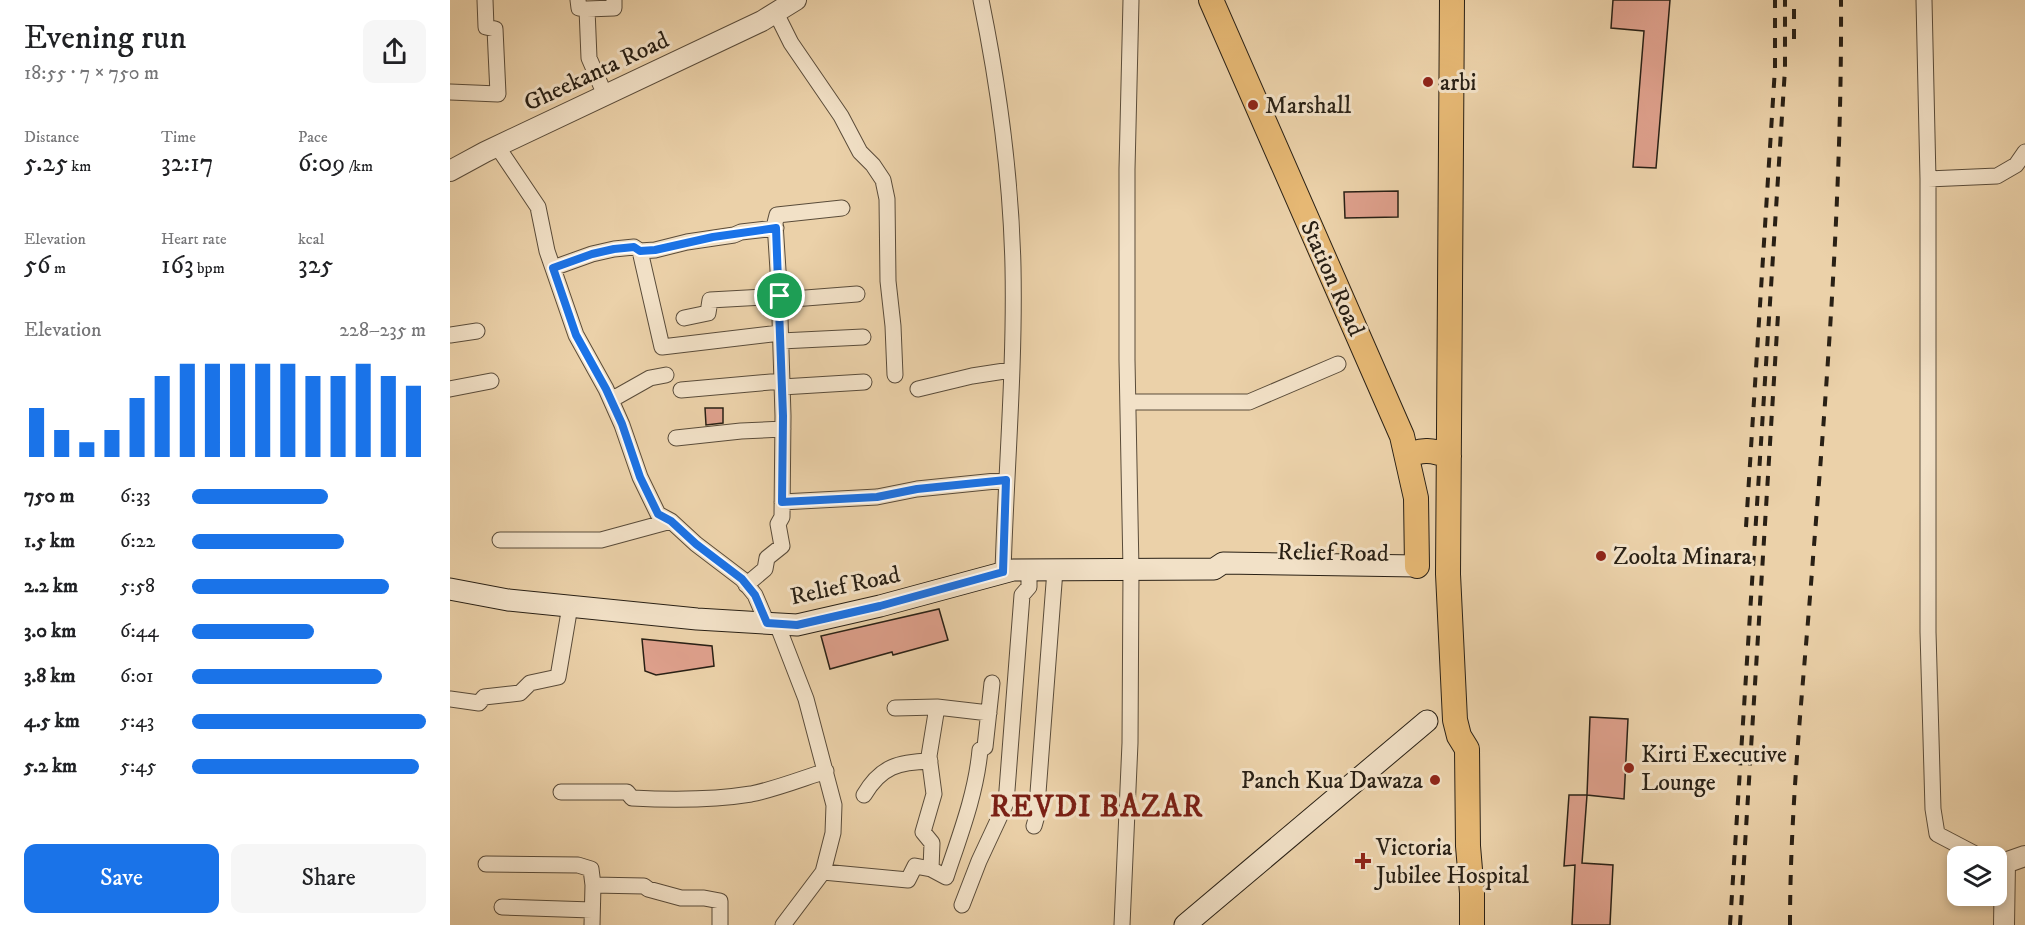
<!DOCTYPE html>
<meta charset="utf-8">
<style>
body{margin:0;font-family:"IM FELL DW Pica",serif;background:#f6f6f6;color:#202124;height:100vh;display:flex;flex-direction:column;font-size:22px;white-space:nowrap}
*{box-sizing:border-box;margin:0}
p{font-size:20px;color:#757577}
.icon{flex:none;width:33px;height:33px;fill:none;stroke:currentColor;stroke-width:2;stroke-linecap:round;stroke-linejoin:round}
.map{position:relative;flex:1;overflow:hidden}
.side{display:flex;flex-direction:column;background:#fff;width:450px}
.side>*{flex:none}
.buttons{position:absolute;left:1497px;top:846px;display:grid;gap:12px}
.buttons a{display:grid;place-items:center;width:60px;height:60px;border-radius:12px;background:#fff;box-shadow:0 3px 9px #0003;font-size:30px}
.pin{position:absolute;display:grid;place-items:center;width:51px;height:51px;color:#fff;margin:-26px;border:3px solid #fff;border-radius:50%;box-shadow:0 2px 6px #0007}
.round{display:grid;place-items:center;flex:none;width:63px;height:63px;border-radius:12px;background:#f6f6f6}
.summary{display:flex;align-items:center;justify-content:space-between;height:102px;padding:0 24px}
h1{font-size:33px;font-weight:600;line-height:45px}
.stats{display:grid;grid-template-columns:repeat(3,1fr);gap:9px;height:102px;padding:6px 24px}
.stats div{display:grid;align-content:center}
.stats b{font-size:26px;font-weight:600}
.stats small{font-size:16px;font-weight:400}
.stats p{font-size:16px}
.chart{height:168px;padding:12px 24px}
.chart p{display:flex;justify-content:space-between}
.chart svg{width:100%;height:108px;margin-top:6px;stroke:#1a73e8;stroke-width:6}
.cta{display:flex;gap:12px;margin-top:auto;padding:12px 24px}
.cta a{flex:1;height:69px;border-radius:12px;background:#1a73e8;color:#fff;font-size:24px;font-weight:600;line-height:69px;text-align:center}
.cta a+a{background:#f6f6f6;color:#202124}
ul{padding:0 24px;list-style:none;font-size:20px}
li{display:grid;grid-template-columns:96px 72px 1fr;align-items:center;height:45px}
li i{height:15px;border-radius:8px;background:#1a73e8}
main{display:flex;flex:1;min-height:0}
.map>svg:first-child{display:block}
</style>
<main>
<section class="side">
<div class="summary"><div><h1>Evening run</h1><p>18:55 · 7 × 750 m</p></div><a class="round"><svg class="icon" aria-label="share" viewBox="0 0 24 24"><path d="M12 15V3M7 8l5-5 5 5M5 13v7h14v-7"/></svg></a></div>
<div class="stats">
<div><p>Distance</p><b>5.25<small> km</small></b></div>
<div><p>Time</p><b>32:17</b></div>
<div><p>Pace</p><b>6:09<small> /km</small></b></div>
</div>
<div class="stats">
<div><p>Elevation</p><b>56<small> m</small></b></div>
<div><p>Heart rate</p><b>163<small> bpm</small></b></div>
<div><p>kcal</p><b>325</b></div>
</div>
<div class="chart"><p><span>Elevation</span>228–235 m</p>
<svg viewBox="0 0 160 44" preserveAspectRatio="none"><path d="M5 44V24M15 44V33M25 44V38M35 44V33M45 44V20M55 44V11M65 44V6M75 44V6M85 44V6M95 44V6M105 44V6M115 44V11M125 44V11M135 44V6M145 44V11M155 44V15"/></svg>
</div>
<ul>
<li><b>750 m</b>6:33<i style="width:58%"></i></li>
<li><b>1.5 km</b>6:22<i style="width:65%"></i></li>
<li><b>2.2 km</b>5:58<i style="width:84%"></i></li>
<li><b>3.0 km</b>6:44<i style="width:52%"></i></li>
<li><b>3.8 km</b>6:01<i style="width:81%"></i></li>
<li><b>4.5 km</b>5:43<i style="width:100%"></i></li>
<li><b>5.2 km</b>5:45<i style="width:97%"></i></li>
</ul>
<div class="cta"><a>Save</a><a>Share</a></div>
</section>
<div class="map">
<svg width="1575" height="925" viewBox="0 0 1575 925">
<rect width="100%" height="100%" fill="#ebd1a9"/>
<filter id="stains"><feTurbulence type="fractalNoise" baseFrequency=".00333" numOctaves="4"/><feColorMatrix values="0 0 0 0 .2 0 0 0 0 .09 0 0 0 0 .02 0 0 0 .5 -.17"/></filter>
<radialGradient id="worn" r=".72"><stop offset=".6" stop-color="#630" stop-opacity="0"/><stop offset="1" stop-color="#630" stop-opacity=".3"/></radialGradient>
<!-- building -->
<path fill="#dea08c" stroke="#292015" stroke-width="1.5" d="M1163 0H1220L1206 168 1183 167 1194 31 1161 28Z
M948 191V217L895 218 894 192Z
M255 408H273V423L256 425Z
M489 609 498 640 443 655 442 652 380 669 371 636Z
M192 639 262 646 264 666 206 675 195 671Z
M1140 717 1178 719 1174 799 1137 795Z
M1119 795H1137L1132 863 1163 865 1160 925H1122L1125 865 1114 866Z"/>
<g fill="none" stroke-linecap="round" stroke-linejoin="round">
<!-- minor casing -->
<g stroke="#5a4c3a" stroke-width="17">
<path id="minor" d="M128 0 129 8 137 9 139 58 155 95
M531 0C549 88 561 177 563 267 565 369 556 471 553 572
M1474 0 1478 179V632L1483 809 1487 834 1529 856
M137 9 164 8V0
M326 13 341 43 391 116 410 152 423 165 433 180 437 199 438 281 443 326 445 375
M0 92 48 94 45 29 36 27 35 0
M47 146 88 207 97 251 126 335 156 389 172 425 190 477 208 514 221 521 246 544 292 579 305 595 317 623
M1478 179 1547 176 1566 165 1575 152
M190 251 212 347 330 333
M103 268 142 254 164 249 184 247 190 251 205 250 237 242 284 235 291 232 326 228
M330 300 407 294
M234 318 258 313 260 300 330 296
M0 335 27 331
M331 341 413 337
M332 387 414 382
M0 389 41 381
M468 389 522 376 561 370
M231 390 332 381
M161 400 200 378 216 375
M678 402H799L888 364
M226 438 291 431 333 429
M332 502 427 497 467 489 556 480
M50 540H151L221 521
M296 585 315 569 317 558 332 546 328 524 332 517 333 416 329 286 325 223 327 215 392 208
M327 624 356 699 384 805 383 833 373 872 333 925
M0 699 29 703 34 697 70 693 80 683 108 677 120 606
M487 707 539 713
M445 708 487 707 479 756 484 794 473 832 482 843 481 869
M111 792H177L182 798C218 800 264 800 301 794 326 789 351 779 376 771
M414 795C431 766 449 762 480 761
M584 826 586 819 605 570
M36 864 128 865 141 869 143 885
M373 872 458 880 465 866 481 869 496 877C510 835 526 794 530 750L535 747 542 683
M512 905 529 861 556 803 572 595 579 587V570
M52 907 142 910
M142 925 143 885 194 886 198 889 231 898H254L270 901V925
M672 925 680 743 681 570 677 360V169L681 0"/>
</g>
<!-- tertiary casing -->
<g stroke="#5a4c3a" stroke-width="22">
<path id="tertiary" d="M0 171 35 152 312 21 346 0
M1554 925 1555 863 1575 856"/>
</g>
<!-- secondary casing -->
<g stroke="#292015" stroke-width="23">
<path id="secondary" d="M0 589 58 600 247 619 347 625 430 606 563 570 764 569 773 563 967 566
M735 925 977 721"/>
</g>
<!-- primary casing -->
<g stroke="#292015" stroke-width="26">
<path id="primary" d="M761 0 952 436 966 498 967 566
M1002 0 998 574 1005 720 1009 736 1017 749 1018 846 1022 893V925
M957 458C969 447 985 451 999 456"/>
</g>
<!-- minor -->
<use href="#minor" stroke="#f2e1c7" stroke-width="15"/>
<!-- tertiary -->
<use href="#tertiary" stroke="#f2e1c7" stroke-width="20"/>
<!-- secondary -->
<use href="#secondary" stroke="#f2e1c7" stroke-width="21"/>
<!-- primary -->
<use href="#primary" stroke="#e6b874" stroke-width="24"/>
<!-- rail -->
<path stroke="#292015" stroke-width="4" stroke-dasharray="10 10" stroke-linecap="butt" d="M1344 39V0
M1296 527 1325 68V0
M1280 925 1335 69V0
M1290 925 1328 315
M1340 925C1340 802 1354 680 1363 558 1378 373 1392 186 1391 0"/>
</g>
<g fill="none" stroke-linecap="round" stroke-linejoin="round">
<!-- route casing -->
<g stroke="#fff" stroke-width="12">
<path id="route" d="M326 228 333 416 332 502 427 497 467 489 556 480 553 572 430 606 347 625 317 623 305 595 292 579 246 544 221 521 208 514 190 477 172 424 156 389 126 335 103 268 142 254 164 249 184 247 190 251 205 250 263 237Z"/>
</g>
<!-- route -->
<use href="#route" stroke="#1a73e8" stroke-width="8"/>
</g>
<!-- markers -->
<g fill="#8f2418" stroke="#f2e1c7" stroke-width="2">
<circle cx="978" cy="82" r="6"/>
<circle cx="803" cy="105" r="6"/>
<circle cx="1151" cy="556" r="6"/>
<circle cx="1179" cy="768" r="6"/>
<circle cx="985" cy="780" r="6"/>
<path d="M910 852h6v6h6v6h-6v6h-6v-6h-6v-6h6z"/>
</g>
<g text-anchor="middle" stroke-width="6" stroke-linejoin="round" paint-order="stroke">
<!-- street labels -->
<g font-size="24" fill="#292015" stroke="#f2e1c7">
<text transform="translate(146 71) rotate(-25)" y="8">Gheekanta Road</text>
<text transform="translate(883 278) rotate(66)" y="8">Station Road</text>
<text transform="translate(883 552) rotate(1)" y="8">Relief Road</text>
<text transform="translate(395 585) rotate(-12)" y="8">Relief Road</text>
</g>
<!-- poi labels -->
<g font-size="24" fill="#292015" stroke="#f2e1c7" text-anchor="start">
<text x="990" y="90">arbi</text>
<text x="815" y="113">Marshall</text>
<text x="1163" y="564">Zoolta Minara</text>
<text x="1191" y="762">Kirti Executive<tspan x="1191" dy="28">Lounge</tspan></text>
<text x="973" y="788" text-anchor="end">Panch Kua Dawaza</text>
<text x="926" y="855">Victoria<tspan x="926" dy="28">Jubilee Hospital</tspan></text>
</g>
<!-- district labels -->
<g font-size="30" font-weight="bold" letter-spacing="1.5" fill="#7a1f14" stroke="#f2e1c7">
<text x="647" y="816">REVDI BAZAR</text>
</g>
</g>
<rect width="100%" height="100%" filter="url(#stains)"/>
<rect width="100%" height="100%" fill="url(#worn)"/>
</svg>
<div class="buttons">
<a><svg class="icon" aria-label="layers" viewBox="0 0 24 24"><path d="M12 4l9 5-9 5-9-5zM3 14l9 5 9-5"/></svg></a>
</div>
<div class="pin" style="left:330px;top:296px;background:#1e9e55"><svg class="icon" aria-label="arrive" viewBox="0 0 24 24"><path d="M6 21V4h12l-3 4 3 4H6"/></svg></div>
</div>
</main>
